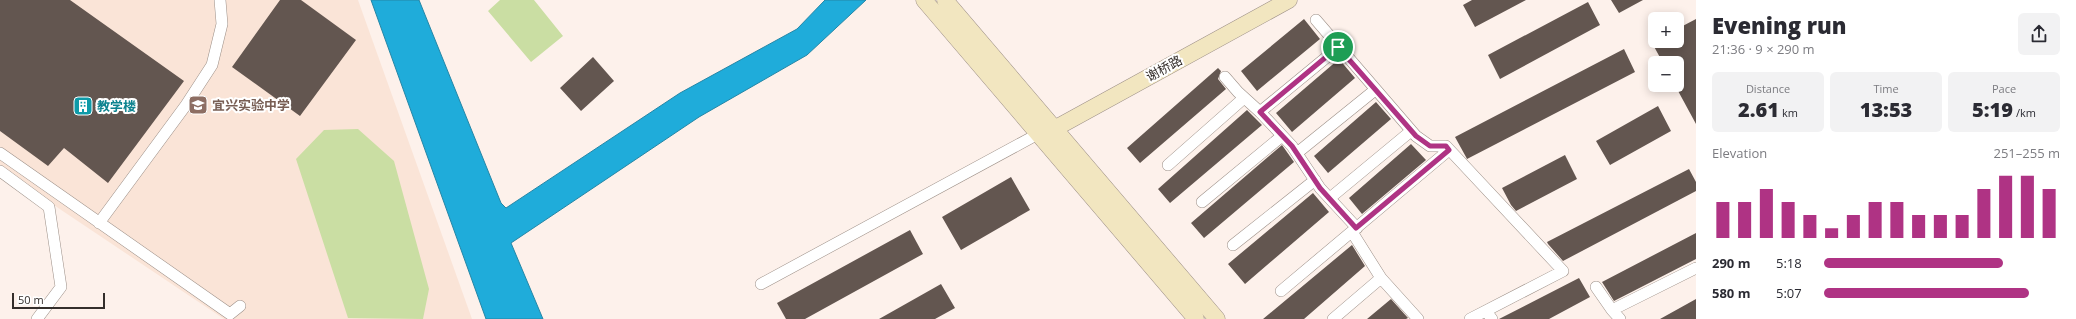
<!DOCTYPE html>
<meta charset="utf-8">
<style>
body{margin:0;font-family:"Open Sans","Noto Sans SC",sans-serif;background:#f2f2f3;color:#2b2b33;height:100vh;display:flex;flex-direction:column;font-size:15px;white-space:nowrap}
*{box-sizing:border-box;margin:0}
p{font-size:13px;color:#7c7c81}
.icon{flex:none;width:22px;height:22px;fill:none;stroke:currentColor;stroke-width:2;stroke-linecap:round;stroke-linejoin:round}
.map{position:relative;flex:1;overflow:hidden}
.drawer{display:flex;flex-direction:column;background:#fff;width:380px}
.drawer>*{flex:none}
.fabs{position:absolute;left:1648px;top:12px;display:grid;gap:8px}
.fabs a{display:grid;place-items:center;width:36px;height:36px;border-radius:6px;background:#fff;box-shadow:0 2px 10px #0003;font-size:20px}
.scale{position:absolute;left:12px;bottom:10px;width:93px;box-sizing:border-box;padding-left:4px;border:2px solid #342e2b;border-top:0;font-size:11px;line-height:14px;white-space:nowrap;color:#342e2b;-webkit-text-stroke:3px #fff;paint-order:stroke}
.pin{position:absolute;display:grid;place-items:center;width:34px;height:34px;color:#fff;margin:-17px;border:2px solid #fff;border-radius:50%;box-shadow:0 1px 4px #0007}
.round{display:grid;place-items:center;flex:none;width:42px;height:42px;border-radius:6px;background:#f2f2f3}
.headline{display:flex;align-items:center;justify-content:space-between;height:68px;padding:0 16px}
h1{font-size:22px;font-weight:800;line-height:30px}
.stats{display:grid;grid-template-columns:repeat(3,1fr);gap:6px;height:68px;padding:4px 16px}
.stats div{display:grid;align-content:center;border-radius:6px;background:#f2f2f3;text-align:center}
.stats b{font-size:20px;font-weight:800}
.stats small{font-size:11px;font-weight:400}
.stats p{font-size:11px}
.chart{height:112px;padding:8px 16px}
.chart p{display:flex;justify-content:space-between}
.chart svg{width:100%;height:72px;margin-top:4px;stroke:#af3384;stroke-width:6}
ul{padding:0 16px;list-style:none;font-size:13px}
li{display:grid;grid-template-columns:64px 48px 1fr;align-items:center;height:30px}
li i{height:10px;border-radius:5px;background:#af3384}
main{display:flex;flex:1;min-height:0}
.map>svg:first-child{display:block}
</style>
<main>
<div class="map">
<svg width="1696" height="319" viewBox="0 0 1696 319">
<rect width="100%" height="100%" fill="#fdf1eb"/>
<!-- built -->
<path fill="#fae4d7" d="M0 0H358L472 319H224L0 169Z"/>
<!-- green -->
<path fill="#cadea3" d="M500 0H534L563 36 531 62 488 11Z
M358 129 394 161 429 289 423 319 348 318 296 159 324 130Z"/>
<!-- water -->
<path fill="#1facda" stroke="#2586a6" d="M371 0H419L501 203 506 208 680 93 797 29 825 0H866L807 55 699 117 511 243 543 319H486Z"/>
<!-- building -->
<path fill="#635650" d="M0 0H70L184 81 108 183 64 148 48 166 0 131Z
M280 0H301L356 40 300 116 232 67Z
M1472 0H1526L1475 27 1463 5Z
M1611 0H1643L1619 13Z
M1588 2 1600 25 1500 79 1488 55Z
M1304 19 1320 39 1257 91 1241 71Z
M1696 19V124L1677 89V63H1663L1651 41H1677V29Z
M1624 49 1635 72 1467 159 1466 157 1455 137Z
M593 57 614 81 581 111 560 88Z
M1339 59 1355 78 1292 132 1276 113Z
M1218 68 1221 71 1218 79 1226 89 1140 163 1127 148Z
M1376 102 1391 119 1328 173 1314 156Z
M1658 106 1671 131 1610 165 1596 141Z
M1247 110 1262 125 1170 203 1158 189Z
M1411 144 1426 160 1362 214 1349 198Z
M1282 145 1294 162 1204 238 1191 223Z
M1565 155 1577 179 1516 211 1511 205 1502 188Z
M1689 169 1696 182V191L1563 261 1548 244 1547 242Z
M1011 177 1030 210 961 250 942 217Z
M1313 193 1329 212 1245 284 1228 264Z
M910 230 923 254 805 319H786L777 303Z
M1696 233V259L1614 301 1602 282Z
M1352 245 1365 266 1304 319H1263Z
M1579 278 1590 297 1549 319H1499Z
M941 284 955 308 935 319H879Z
M1391 299 1408 318 1406 319H1367Z
M1696 299V319H1660Z"/>
<g fill="none" stroke-linecap="round" stroke-linejoin="round">
<!-- street casing -->
<g stroke="#9c8f87" stroke-width="12">
<path id="street" d="M1316 20 1416 136 1430 146H1446L1563 271 1470 319
M1225 77 1238 92 1260 112 1292 146 1320 188 1357 228
M1260 112 1339 47
M0 153 230 314 240 306
M1297 153 1375 90
M1168 165 1244 98
M0 171 49 207 61 287 37 319
M1330 198 1411 131
M1202 202 1282 136
M99 223 186 105 212 65 222 24 220 0
M1352 232 1381 278 1418 319
M1233 245 1315 180
M761 284 1038 134
M1596 287 1612 310
M1281 291 1449 150
M1486 311 1492 319
M1333 319 1381 278
M1620 319 1612 310 1696 268"/>
</g>
<!-- secondary casing -->
<g stroke="#9c8f87" stroke-width="17">
<path id="secondary" d="M924 0 1196 319
M945 0 1217 319
M1044 132 1054 129 1289 0"/>
</g>
<!-- street -->
<use href="#street" stroke="#fff" stroke-width="11"/>
<!-- secondary -->
<use href="#secondary" stroke="#f2e6c0" stroke-width="16"/>
</g>
<g fill="none" stroke-linecap="round" stroke-linejoin="round">
<!-- route casing -->
<g stroke="#fff" stroke-width="8">
<path id="route" d="M1338 47 1416 136 1430 146H1446L1449 150 1356 228 1320 188 1292 146 1260 112Z"/>
</g>
<!-- route -->
<use href="#route" stroke="#af3384" stroke-width="5"/>
</g>
<!-- icons -->
<defs>
<g id="school-square" transform="scale(1)"><rect x="-9" y="-9" width="18" height="18" rx="4" fill="#8d6e63" stroke="#fff"/><path d="M0-5L7-2L0 1L-7-2ZM-4 1L0 2.5L4 1V4Q0 6-4 4Z" fill="#fff"/></g>
<g id="building-square" transform="scale(1)"><rect x="-9" y="-9" width="18" height="18" rx="4" fill="#0f9aa8" stroke="#fff"/><path d="M-4-6H4V6H1V3H-1V6H-4ZM-2.5-4.3h1.7v1.8h-1.7ZM.8-4.3h1.7v1.8H.8ZM-2.5-1h1.7V.8h-1.7ZM.8-1h1.7V.8H.8Z" fill="#fff"/></g>
</defs>
<g fill-rule="evenodd">
<use href="#school-square" x="198" y="105"/>
<use href="#building-square" x="83" y="106"/>
</g>
<g text-anchor="middle" stroke-width="4" stroke-linejoin="round" paint-order="stroke">
<!-- street labels -->
<g font-size="13" fill="#342e2b" stroke="#fff">
<text transform="translate(1164 68) rotate(-29)" y="5">谢桥路</text>
</g>
<!-- education labels -->
<g font-size="13" font-weight="bold" fill="#785e54" stroke="#fff" text-anchor="start">
<text x="212" y="110">宜兴实验中学</text>
</g>
<!-- culture labels -->
<g font-size="13" font-weight="bold" fill="#0d838f" stroke="#fff" text-anchor="start">
<text x="97" y="111">教学楼</text>
</g>
</g>
</svg>
<div class="fabs">
<a>+</a>
<a>−</a>
</div>
<div class="scale">50 m</div>
<div class="pin" style="left:1338px;top:47px;background:#1e9e55"><svg class="icon" aria-label="arrive" viewBox="0 0 24 24"><path d="M6 21V4h12l-3 4 3 4H6"/></svg></div>
</div>
<section class="drawer">
<div class="headline"><div><h1>Evening run</h1><p>21:36 · 9 × 290 m</p></div><a class="round"><svg class="icon" aria-label="share" viewBox="0 0 24 24"><path d="M12 15V3M7 8l5-5 5 5M5 13v7h14v-7"/></svg></a></div>
<div class="stats">
<div><p>Distance</p><b>2.61<small> km</small></b></div>
<div><p>Time</p><b>13:53</b></div>
<div><p>Pace</p><b>5:19<small> /km</small></b></div>
</div>
<div class="chart"><p><span>Elevation</span>251–255 m</p>
<svg viewBox="0 0 160 44" preserveAspectRatio="none"><path d="M5 44V22M15 44V22M25 44V14M35 44V22M45 44V30M55 44V38M65 44V30M75 44V22M85 44V22M95 44V30M105 44V30M115 44V30M125 44V14M135 44V6M145 44V6M155 44V14"/></svg>
</div>
<ul>
<li><b>290 m</b>5:18<i style="width:76%"></i></li>
<li><b>580 m</b>5:07<i style="width:87%"></i></li>
</ul>
</section>
</main>
